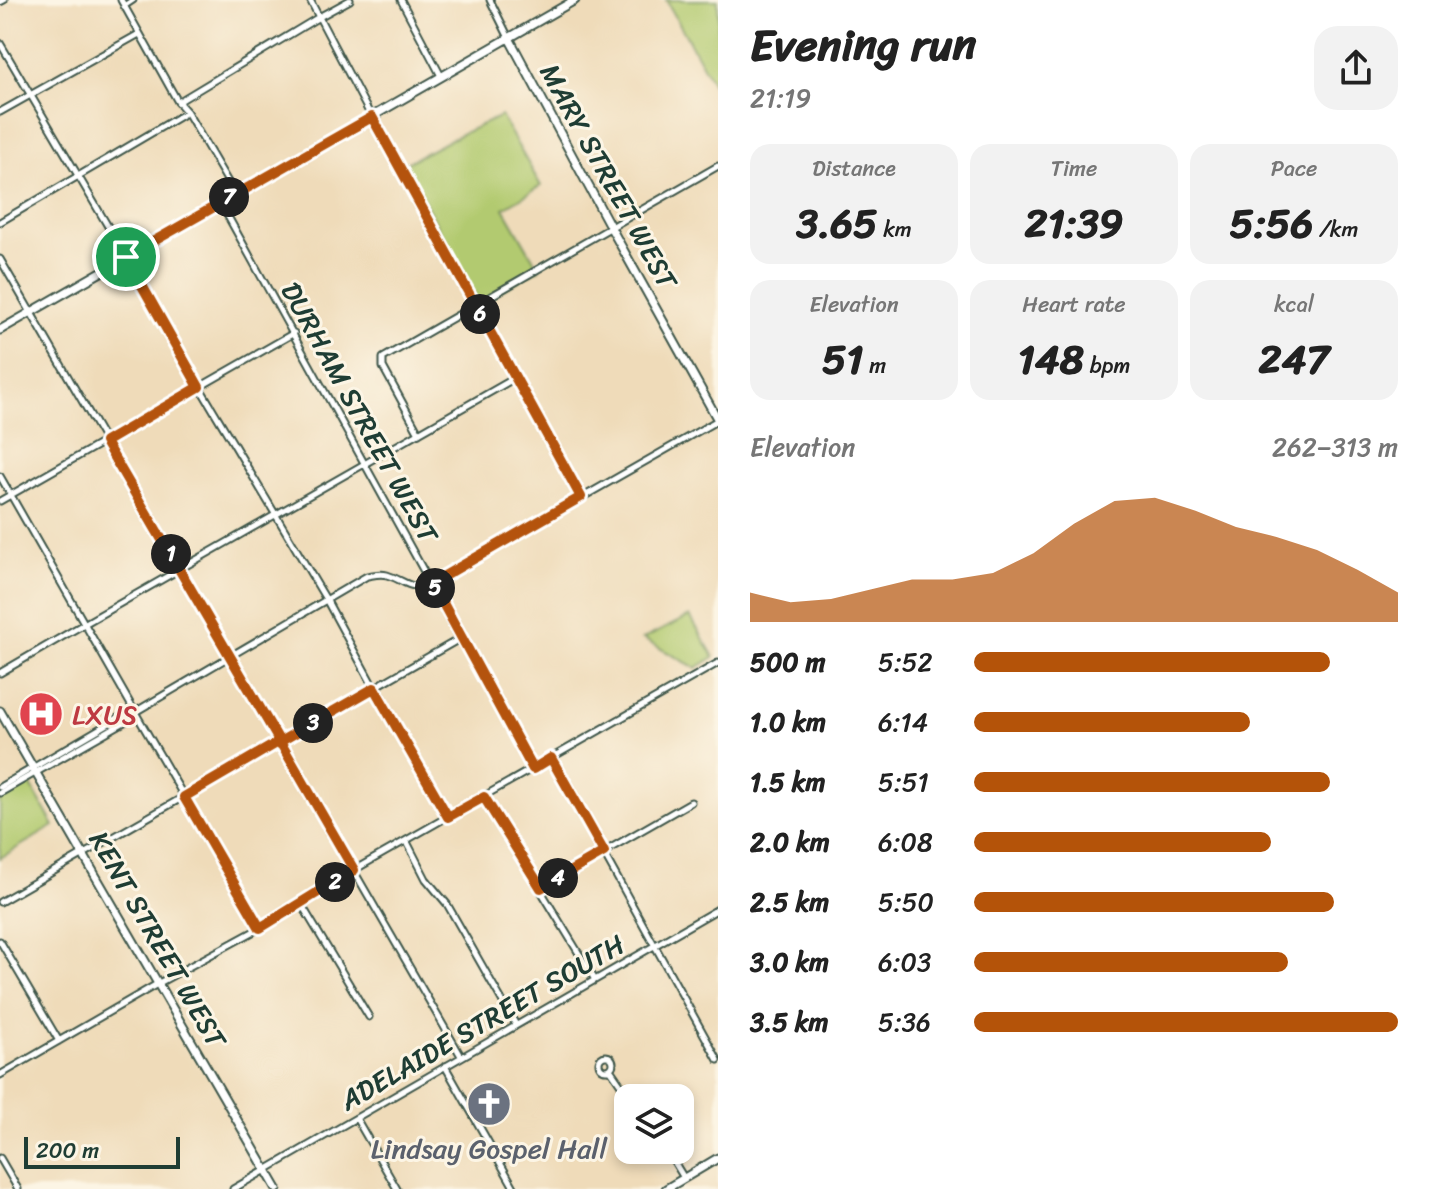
<!DOCTYPE html>
<meta charset="utf-8">
<style>
body{margin:0;font-family:Sriracha,sans-serif;background:#f2f2f2;color:#222;height:100vh;display:flex;flex-direction:column;font-size:30px;white-space:nowrap}
*{box-sizing:border-box;margin:0}
p{font-size:26px;color:#767676}
.icon{flex:none;width:44px;height:44px;fill:none;stroke:currentColor;stroke-width:2;stroke-linecap:round;stroke-linejoin:round}
.map{position:relative;flex:1;overflow:hidden}
.drawer{display:flex;flex-direction:column;background:#fff;width:712px}
.drawer>*{flex:none}
.tools{position:absolute;left:614px;top:1084px;display:grid;gap:16px}
.tools a{display:grid;place-items:center;width:80px;height:80px;border-radius:16px;background:#fff;box-shadow:0 4px 12px #0003;font-size:40px}
.scale{position:absolute;left:24px;bottom:20px;width:156px;box-sizing:border-box;padding-left:8px;border:4px solid #1f3d34;border-top:0;font-size:22px;line-height:28px;white-space:nowrap;color:#1f3d34;-webkit-text-stroke:6px #fcf5e5;paint-order:stroke}
.pin{position:absolute;display:grid;place-items:center;width:68px;height:68px;color:#fff;margin:-34px;border:4px solid #fff;border-radius:50%;box-shadow:0 2px 8px #0007}
.km{position:absolute;width:40px;height:40px;margin:-20px;border-radius:50%;background:#222;color:#fff;font-size:22px;line-height:40px;text-align:center}
.round{display:grid;place-items:center;flex:none;width:84px;height:84px;border-radius:24px;background:#f2f2f2}
.head{display:flex;align-items:center;justify-content:space-between;height:136px;padding:0 32px}
h1{font-size:44px;font-weight:800;line-height:60px}
.stats{display:grid;grid-template-columns:repeat(3,1fr);gap:12px;height:136px;padding:8px 32px}
.stats div{display:grid;align-content:center;border-radius:20px;background:#f2f2f2;text-align:center}
.stats b{font-size:40px;font-weight:800}
.stats small{font-size:22px;font-weight:400}
.stats p{font-size:22px}
.chart{height:224px;padding:16px 32px}
.chart p{display:flex;justify-content:space-between}
.chart svg{width:100%;height:144px;margin-top:8px;fill:#b45309;opacity:.7}
ul{padding:0 32px;list-style:none;font-size:26px}
li{display:grid;grid-template-columns:128px 96px 1fr;align-items:center;height:60px}
li i{height:20px;border-radius:10px;background:#b45309}
main{display:flex;flex:1;min-height:0}
.map>svg:first-child{display:block}
</style>
<main>
<div class="map">
<svg width="718" height="1189" viewBox="0 0 718 1189">
<rect width="100%" height="100%" fill="#fcf5e5"/>
<filter id="ink" filterUnits="userSpaceOnUse"><feTurbulence type="fractalNoise" baseFrequency=".0125" numOctaves="2"/><feDisplacementMap in="SourceGraphic" scale="16" xChannelSelector="R" yChannelSelector="G"/><feConvolveMatrix kernelMatrix="1 2 1 2 8 2 1 2 1" color-interpolation-filters="sRGB"/></filter>
<filter id="wash" filterUnits="userSpaceOnUse"><feTurbulence type="fractalNoise" baseFrequency=".006" numOctaves="4" result="noise"/><feDisplacementMap in="SourceGraphic" scale="32" xChannelSelector="R" yChannelSelector="G"/><feGaussianBlur stdDeviation="1.8" result="paint"/><feColorMatrix in="noise" values="0 0 0 0 0 0 0 0 0 0 0 0 0 0 0 0 0 1.4 0 .05"/><feComposite in="paint" operator="in"/></filter>
<g filter="url(#wash)">
<rect width="100%" height="100%" fill="#efdbb9"/>
<!-- green -->
<path fill="#b2ca6f" stroke="#688452" stroke-width="2" d="M666 0H718V93Z
M501 116 541 186 504 208 539 269 479 303 404 164 459 135Z
M690 616 714 657 696 668 643 639Z
M30 784 54 826 0 858V801Z"/>
</g>
<g filter="url(#ink)">
<g fill="none" stroke-linecap="round" stroke-linejoin="round">
<!-- minor casing -->
<g stroke="#3e5548" stroke-width="9">
<path id="minor" d="M121 0 178 102 187 112 235 194
M310 0 374 122 581 497
M401 0 441 76
M490 0 509 38
M0 2 4 0
M124 6 133 0
M0 43 126 257 202 391 327 601 378 695 448 817
M178 102 319 17 350 0
M0 112 139 34
M220 202 533 769
M0 222 187 112
M0 259 461 1056
M419 433 383 367V358L718 166
M0 476 135 712 260 928
M0 501 294 333
M0 673 84 624 515 378
M551 758 718 1060
M0 787 123 715H130
M0 793 126 721 135 712 367 576C374 575 380 573 387 575 407 581 408 591 432 583L718 420
M484 797 595 980
M407 842 426 879 447 904 516 1025
M541 888 691 802
M0 902 461 638
M300 902 369 1017
M0 941 59 1041
M599 1063a7 7 0 1 1 14 0a7 7 0 1 1-14 0Z
M445 1066 515 1189
M610 1069 630 1098
M0 1075 159 983 260 928 354 870 718 663
M356 1118 397 1189
M667 1150 684 1178
M0 1158 18 1189
M233 1189 718 909"/>
</g>
<!-- tertiary casing -->
<g stroke="#3e5548" stroke-width="11">
<path id="tertiary" d="M509 38 611 228 718 420"/>
</g>
<!-- secondary casing -->
<g stroke="#3e5548" stroke-width="11">
<path id="secondary" d="M0 330 575 0
M0 711 277 1189
M666 1189 718 1158"/>
</g>
<!-- minor -->
<use href="#minor" stroke="#fff" stroke-width="5"/>
<!-- tertiary -->
<use href="#tertiary" stroke="#fff" stroke-width="7"/>
<!-- secondary -->
<use href="#secondary" stroke="#fff" stroke-width="7"/>
</g>
</g>
<g fill="none" stroke-linecap="round" stroke-linejoin="round" filter="url(#ink)">
<!-- route casing -->
<g stroke="#fff" stroke-width="16">
<path id="route" d="M126 257 199 387 105 442 277 737C279 740 281 744 283 747L354 870 260 928 184 797 275 744 283 740 374 688 448 817 484 797 541 888 604 852 551 758 533 769 432 583 581 497 372 117 126 257"/>
</g>
<!-- route -->
<use href="#route" stroke="#b45309" stroke-width="10"/>
</g>
<!-- icons -->
<defs>
<g id="hospital-disc" transform="scale(2.3)"><circle r="9.5" fill="#e0444e" stroke="#fcf5e5"/><path d="M-5-5h3v3.5h4V-5h3V5h-3V1.5h-4V5h-3Z" fill="#fff"/></g>
<g id="church-disc" transform="scale(2.3)"><circle r="9.5" fill="#6b7280" stroke="#fcf5e5"/><path d="M-1.2-6h2.4v3.5h3.3v2.4h-3.3V6h-2.4V-.1h-3.3v-2.4h3.3Z" fill="#fff"/></g>
</defs>
<g fill-rule="evenodd">
<use href="#hospital-disc" x="41" y="714"/>
<use href="#church-disc" x="489" y="1104"/>
</g>
<g text-anchor="middle" stroke-width="6" stroke-linejoin="round" paint-order="stroke">
<!-- street labels -->
<g font-size="28" fill="#1f3d34" stroke="#fcf5e5">
<text transform="translate(609 176) rotate(61)" y="10">MARY STREET WEST</text>
<text transform="translate(360 412) rotate(61)" y="10">DURHAM STREET WEST</text>
<text transform="translate(158 939) rotate(60)" y="10">KENT STREET WEST</text>
<text transform="translate(482 1022) rotate(-30)" y="10">ADELAIDE STREET SOUTH</text>
</g>
<!-- health labels -->
<g font-size="28" fill="#be3a42" stroke="#fcf5e5" text-anchor="start">
<text x="72" y="724">LXUS</text>
</g>
<!-- worship labels -->
<g font-size="28" fill="#5b616d" stroke="#fcf5e5">
<text x="489" y="1158">Lindsay Gospel Hall</text>
</g>
</g>
</svg>
<div class="tools">
<a><svg class="icon" aria-label="layers" viewBox="0 0 24 24"><path d="M12 4l9 5-9 5-9-5zM3 14l9 5 9-5"/></svg></a>
</div>
<div class="scale">200 m</div>
<div class="pin" style="left:126px;top:257px;background:#1e9e55"><svg class="icon" aria-label="arrive" viewBox="0 0 24 24"><path d="M6 21V4h12l-3 4 3 4H6"/></svg></div>
<b class="km" style="left:171px;top:554px">1</b>
<b class="km" style="left:335px;top:882px">2</b>
<b class="km" style="left:313px;top:723px">3</b>
<b class="km" style="left:558px;top:878px">4</b>
<b class="km" style="left:435px;top:588px">5</b>
<b class="km" style="left:480px;top:314px">6</b>
<b class="km" style="left:229px;top:197px">7</b>
</div>
<section class="drawer">
<div class="head"><div><h1>Evening run</h1><p>21:19</p></div><a class="round"><svg class="icon" aria-label="share" viewBox="0 0 24 24"><path d="M12 15V3M7 8l5-5 5 5M5 13v7h14v-7"/></svg></a></div>
<div class="stats">
<div><p>Distance</p><b>3.65<small> km</small></b></div>
<div><p>Time</p><b>21:39</b></div>
<div><p>Pace</p><b>5:56<small> /km</small></b></div>
</div>
<div class="stats">
<div><p>Elevation</p><b>51<small> m</small></b></div>
<div><p>Heart rate</p><b>148<small> bpm</small></b></div>
<div><p>kcal</p><b>247</b></div>
</div>
<div class="chart"><p><span>Elevation</span>262–313 m</p>
<svg viewBox="0 0 160 44" preserveAspectRatio="none"><path d="M0 44V35L10 38L20 37L30 34L40 31L50 31L60 29L70 23L80 14L90 7L100 6L110 10L120 15L130 18L140 22L150 28L160 35V44z"/></svg>
</div>
<ul>
<li><b>500 m</b>5:52<i style="width:84%"></i></li>
<li><b>1.0 km</b>6:14<i style="width:65%"></i></li>
<li><b>1.5 km</b>5:51<i style="width:84%"></i></li>
<li><b>2.0 km</b>6:08<i style="width:70%"></i></li>
<li><b>2.5 km</b>5:50<i style="width:85%"></i></li>
<li><b>3.0 km</b>6:03<i style="width:74%"></i></li>
<li><b>3.5 km</b>5:36<i style="width:100%"></i></li>
</ul>
</section>
</main>
